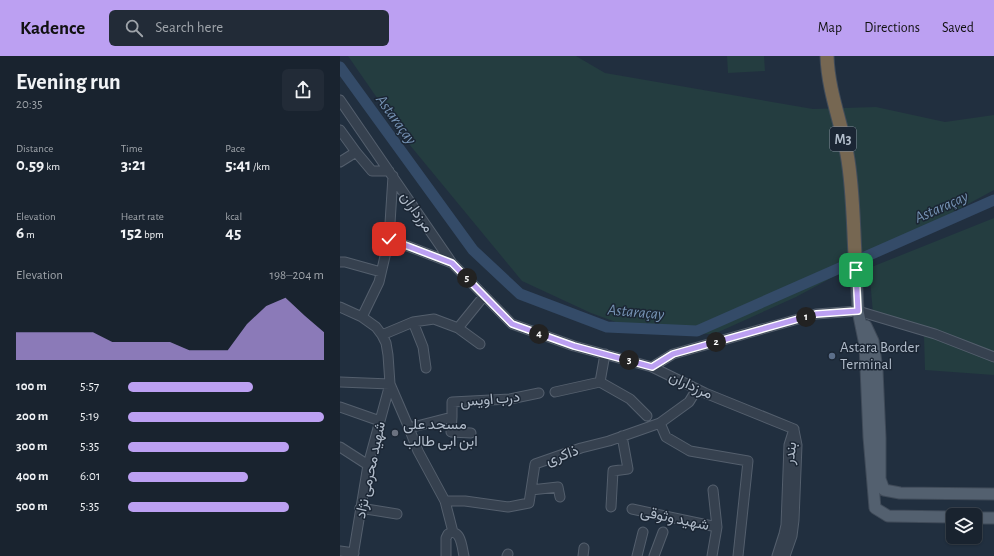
<!DOCTYPE html>
<meta charset="utf-8">
<style>
body{margin:0;font-family:"Alegreya Sans",Vazirmatn,sans-serif;background:#222b37;color:#f1f3f6;height:100vh;display:flex;flex-direction:column;font-size:15px;white-space:nowrap}
*{box-sizing:border-box;margin:0}
p{font-size:13px;color:#9fa4aa}
.icon{flex:none;width:22px;height:22px;fill:none;stroke:currentColor;stroke-width:2;stroke-linecap:round;stroke-linejoin:round}
.map{position:relative;flex:1;overflow:hidden}
.drawer{display:flex;flex-direction:column;background:#19232f;width:340px}
.drawer>*{flex:none}
.tools{position:absolute;left:606px;top:452px;display:grid;gap:8px}
.tools a{display:grid;place-items:center;width:36px;height:36px;border-radius:6px;background:#19232f;box-shadow:0 1px 3px #0004,0 0 0 1px #37404b;font-size:20px}
.pin{position:absolute;display:grid;place-items:center;width:34px;height:34px;color:#fff;margin:-17px;border-radius:8px;box-shadow:0 2px 6px #0006}
.km{position:absolute;width:20px;height:20px;margin:-10px;border-radius:50%;background:#222;color:#fff;font-size:11px;line-height:20px;text-align:center}
.round{display:grid;place-items:center;flex:none;width:42px;height:42px;border-radius:6px;background:#222b37}
.summary{display:flex;align-items:center;justify-content:space-between;height:68px;padding:0 16px}
h1{font-size:22px;font-weight:700;line-height:30px}
.figures{display:grid;grid-template-columns:repeat(3,1fr);gap:6px;height:68px;padding:4px 16px}
.figures div{display:grid;align-content:center}
.figures b{font-size:17px;font-weight:700}
.figures small{font-size:11px;font-weight:400}
.figures p{font-size:11px}
.chart{height:112px;padding:8px 16px}
.chart p{display:flex;justify-content:space-between}
.chart svg{width:100%;height:72px;margin-top:4px;fill:#bca0f2;opacity:.7}
ul{padding:0 16px;list-style:none;font-size:13px}
li{display:grid;grid-template-columns:64px 48px 1fr;align-items:center;height:30px}
li i{height:10px;border-radius:5px;background:#bca0f2}
header{display:flex;align-items:center;gap:24px;box-sizing:border-box;height:56px;padding:0 20px;background:#bca0f2;color:#111}
header strong{font-size:19px}
nav{display:flex;gap:22px;margin-inline-start:auto;font-size:14px}
.search{width:280px;height:36px;background:#222b37;display:flex;align-items:center;gap:10px;box-sizing:border-box;padding:0 14px;border-radius:6px;color:#9fa4aa;font-size:15px}
main{display:flex;flex:1;min-height:0}
.map>svg:first-child{display:block}
</style>
<header>
<strong>Kadence</strong>
<div class="search"><svg class="icon" aria-label="search" viewBox="0 0 24 24"><circle cx="10" cy="10" r="6"/><path d="M15 15l6 6"/></svg>Search here</div>
<nav><a>Map</a><a>Directions</a><a>Saved</a></nav>
</header>
<main>
<section class="drawer">
<div class="summary"><div><h1>Evening run</h1><p>20:35</p></div><a class="round"><svg class="icon" aria-label="share" viewBox="0 0 24 24"><path d="M12 15V3M7 8l5-5 5 5M5 13v7h14v-7"/></svg></a></div>
<div class="figures">
<div><p>Distance</p><b>0.59<small> km</small></b></div>
<div><p>Time</p><b>3:21</b></div>
<div><p>Pace</p><b>5:41<small> /km</small></b></div>
</div>
<div class="figures">
<div><p>Elevation</p><b>6<small> m</small></b></div>
<div><p>Heart rate</p><b>152<small> bpm</small></b></div>
<div><p>kcal</p><b>45</b></div>
</div>
<div class="chart"><p><span>Elevation</span>198–204 m</p>
<svg viewBox="0 0 160 44" preserveAspectRatio="none"><path d="M0 44V27L10 27L20 27L30 27L40 27L50 33L60 33L70 33L80 33L90 38L100 38L110 38L120 22L130 11L140 6L150 17L160 27V44z"/></svg>
</div>
<ul>
<li><b>100 m</b>5:57<i style="width:64%"></i></li>
<li><b>200 m</b>5:19<i style="width:100%"></i></li>
<li><b>300 m</b>5:35<i style="width:82%"></i></li>
<li><b>400 m</b>6:01<i style="width:61%"></i></li>
<li><b>500 m</b>5:35<i style="width:82%"></i></li>
</ul>
</section>
<div class="map">
<svg width="654" height="500" viewBox="0 0 654 500">
<rect width="100%" height="100%" fill="#212f3f"/>
<!-- green -->
<path fill="#243d40" d="M8 0H236L265 17 473 53 536 51 605 66 654 59V134L456 241 374 278 306 277 251 257 182 225 69 88Z
M387 0H424L425 15 388 17Z
M654 162V319L585 314 584 280 533 257 529 212Z"/>
<g fill="none" stroke-linecap="round" stroke-linejoin="round">
<!-- river -->
<path stroke="#344b68" stroke-width="11" d="M0 11 133 194 180 238 267 271 357 275 654 144"/>
<!-- minor casing -->
<g stroke="#545f6d" stroke-width="11">
<path id="minor" d="M0 44 112 207 172 268 234 290 312 311 365 337 454 373
M0 74 16 96
M0 106 16 96 32 115H49
M49 183 112 207
M0 206H5L41 216
M0 251 22 261 36 271 42 279 46 287 48 299 50 328 69 372 78 395 105 445 113 476
M22 261 39 226 49 183 53 120
M73 266 83 291 86 312
M118 272 140 288
M42 279 73 266 94 263 118 272 144 240
M312 311 333 298 476 258 518 255 595 278 654 301
M0 326 50 328 28 409 13 500
M260 326 290 343 307 360
M215 336 260 326 265 298
M0 351 40 365
M112 361 111 376 131 377
M320 367 326 381 350 395 408 405 398 500
M69 372 112 361V346L170 343 199 337
M0 391 28 409
M191 434 218 431 220 441
M105 445H125L168 451 189 447 195 408 241 392 269 385 320 367 349 346 357 333
M271 451 273 415 288 413 282 380
M20 452 57 458
M292 453 377 471
M0 495 14 497
M106 500V482L108 478C121 471 122 492 124 500
M167 500 168 498
M243 500 244 492
M297 500 303 476
M314 500 323 476
M372 500 377 471 373 434
M437 500 444 478 446 469 449 389 454 373
M445 500 452 480 454 464 457 389 454 374"/>
</g>
<!-- major casing -->
<g stroke="#3f4a58" stroke-width="13">
<path id="major" d="M516 214 518 255 525 289 529 381 535 452 548 460 613 461
M526 270 533 285 537 314 540 382V423L544 434 560 437 654 438
M635 462H654"/>
</g>
<!-- highway casing -->
<g stroke="#414c5a" stroke-width="15">
<path id="highway" d="M487 0C488 34 501 66 507 98 514 136 513 176 516 214"/>
</g>
<!-- minor -->
<use href="#minor" stroke="#36414f" stroke-width="9"/>
<!-- major -->
<use href="#major" stroke="#53606f" stroke-width="11"/>
<!-- highway -->
<use href="#highway" stroke="#766752" stroke-width="13"/>
</g>
<g fill="none" stroke-linecap="round" stroke-linejoin="round">
<!-- route casing -->
<g stroke="#fff" stroke-width="8">
<path id="route" d="M49 183 112 207 172 268 234 290 312 311 333 298 476 258 518 255 516 214"/>
</g>
<!-- route -->
<use href="#route" stroke="#bca0f2" stroke-width="5"/>
</g>
<!-- markers -->
<circle fill="#5c6f8a" stroke="#1b2634" stroke-width="1.5" cx="492" cy="300" r="4"/>
<circle fill="#6b7280" stroke="#1b2634" stroke-width="1.5" cx="55" cy="377" r="4"/>
<g text-anchor="middle" stroke-width="3" stroke-linejoin="round" paint-order="stroke">
<!-- shield labels -->
<rect fill="#1b2634" stroke="#848f9d" stroke-width="1" x="490" y="71" width="26" height="24" rx="3"/>
<g font-size="14" font-weight="bold" fill="#b1bcca">
<text x="503" y="88">M3</text>
</g>
<!-- street labels -->
<g font-size="15" fill="#b1bcca" stroke="#1b2634">
<text transform="translate(77 156) rotate(55)" y="5">مرزداران</text>
<text transform="translate(351 329) rotate(25)" y="5">مرزداران</text>
<text transform="translate(150 343) rotate(-5)" y="5">درب اویس</text>
<text transform="translate(450 397) rotate(-83)" y="5">بندر</text>
<text transform="translate(222 399) rotate(-19)" y="5">ذاکری</text>
<text transform="translate(30 414) rotate(-78)" y="5">شهید محرمی نژاد</text>
<text transform="translate(335 462) rotate(12)" y="5">شهید وثوقی</text>
</g>
<!-- poi labels -->
<g font-size="15" fill="#b1bcca" stroke="#1b2634" text-anchor="start">
<text x="500" y="296">Astara Border<tspan x="500" dy="17">Terminal</tspan></text>
<text x="63" y="373">مسجد علی<tspan x="63" dy="17">ابن ابی طالب</tspan></text>
</g>
<!-- water labels -->
<g font-size="16" font-style="italic" fill="#7693b4" stroke="#1b2634">
<text transform="translate(57 63) rotate(54)" y="6">Astaraçay</text>
<text transform="translate(601 150) rotate(-24)" y="6">Astaraçay</text>
<text transform="translate(296 255) rotate(5)" y="6">Astaraçay</text>
</g>
</g>
</svg>
<div class="tools">
<a><svg class="icon" aria-label="layers" viewBox="0 0 24 24"><path d="M12 4l9 5-9 5-9-5zM3 14l9 5 9-5"/></svg></a>
</div>
<div class="pin" style="left:516px;top:214px;background:#1e9e55"><svg class="icon" aria-label="arrive" viewBox="0 0 24 24"><path d="M6 21V4h12l-3 4 3 4H6"/></svg></div>
<div class="pin" style="left:49px;top:183px;background:#d93025"><svg class="icon" aria-label="check" viewBox="0 0 24 24"><path d="M5 12l5 5 9-10"/></svg></div>
<b class="km" style="left:466px;top:261px">1</b>
<b class="km" style="left:376px;top:286px">2</b>
<b class="km" style="left:289px;top:304px">3</b>
<b class="km" style="left:199px;top:278px">4</b>
<b class="km" style="left:127px;top:222px">5</b>
</div>
</main>
